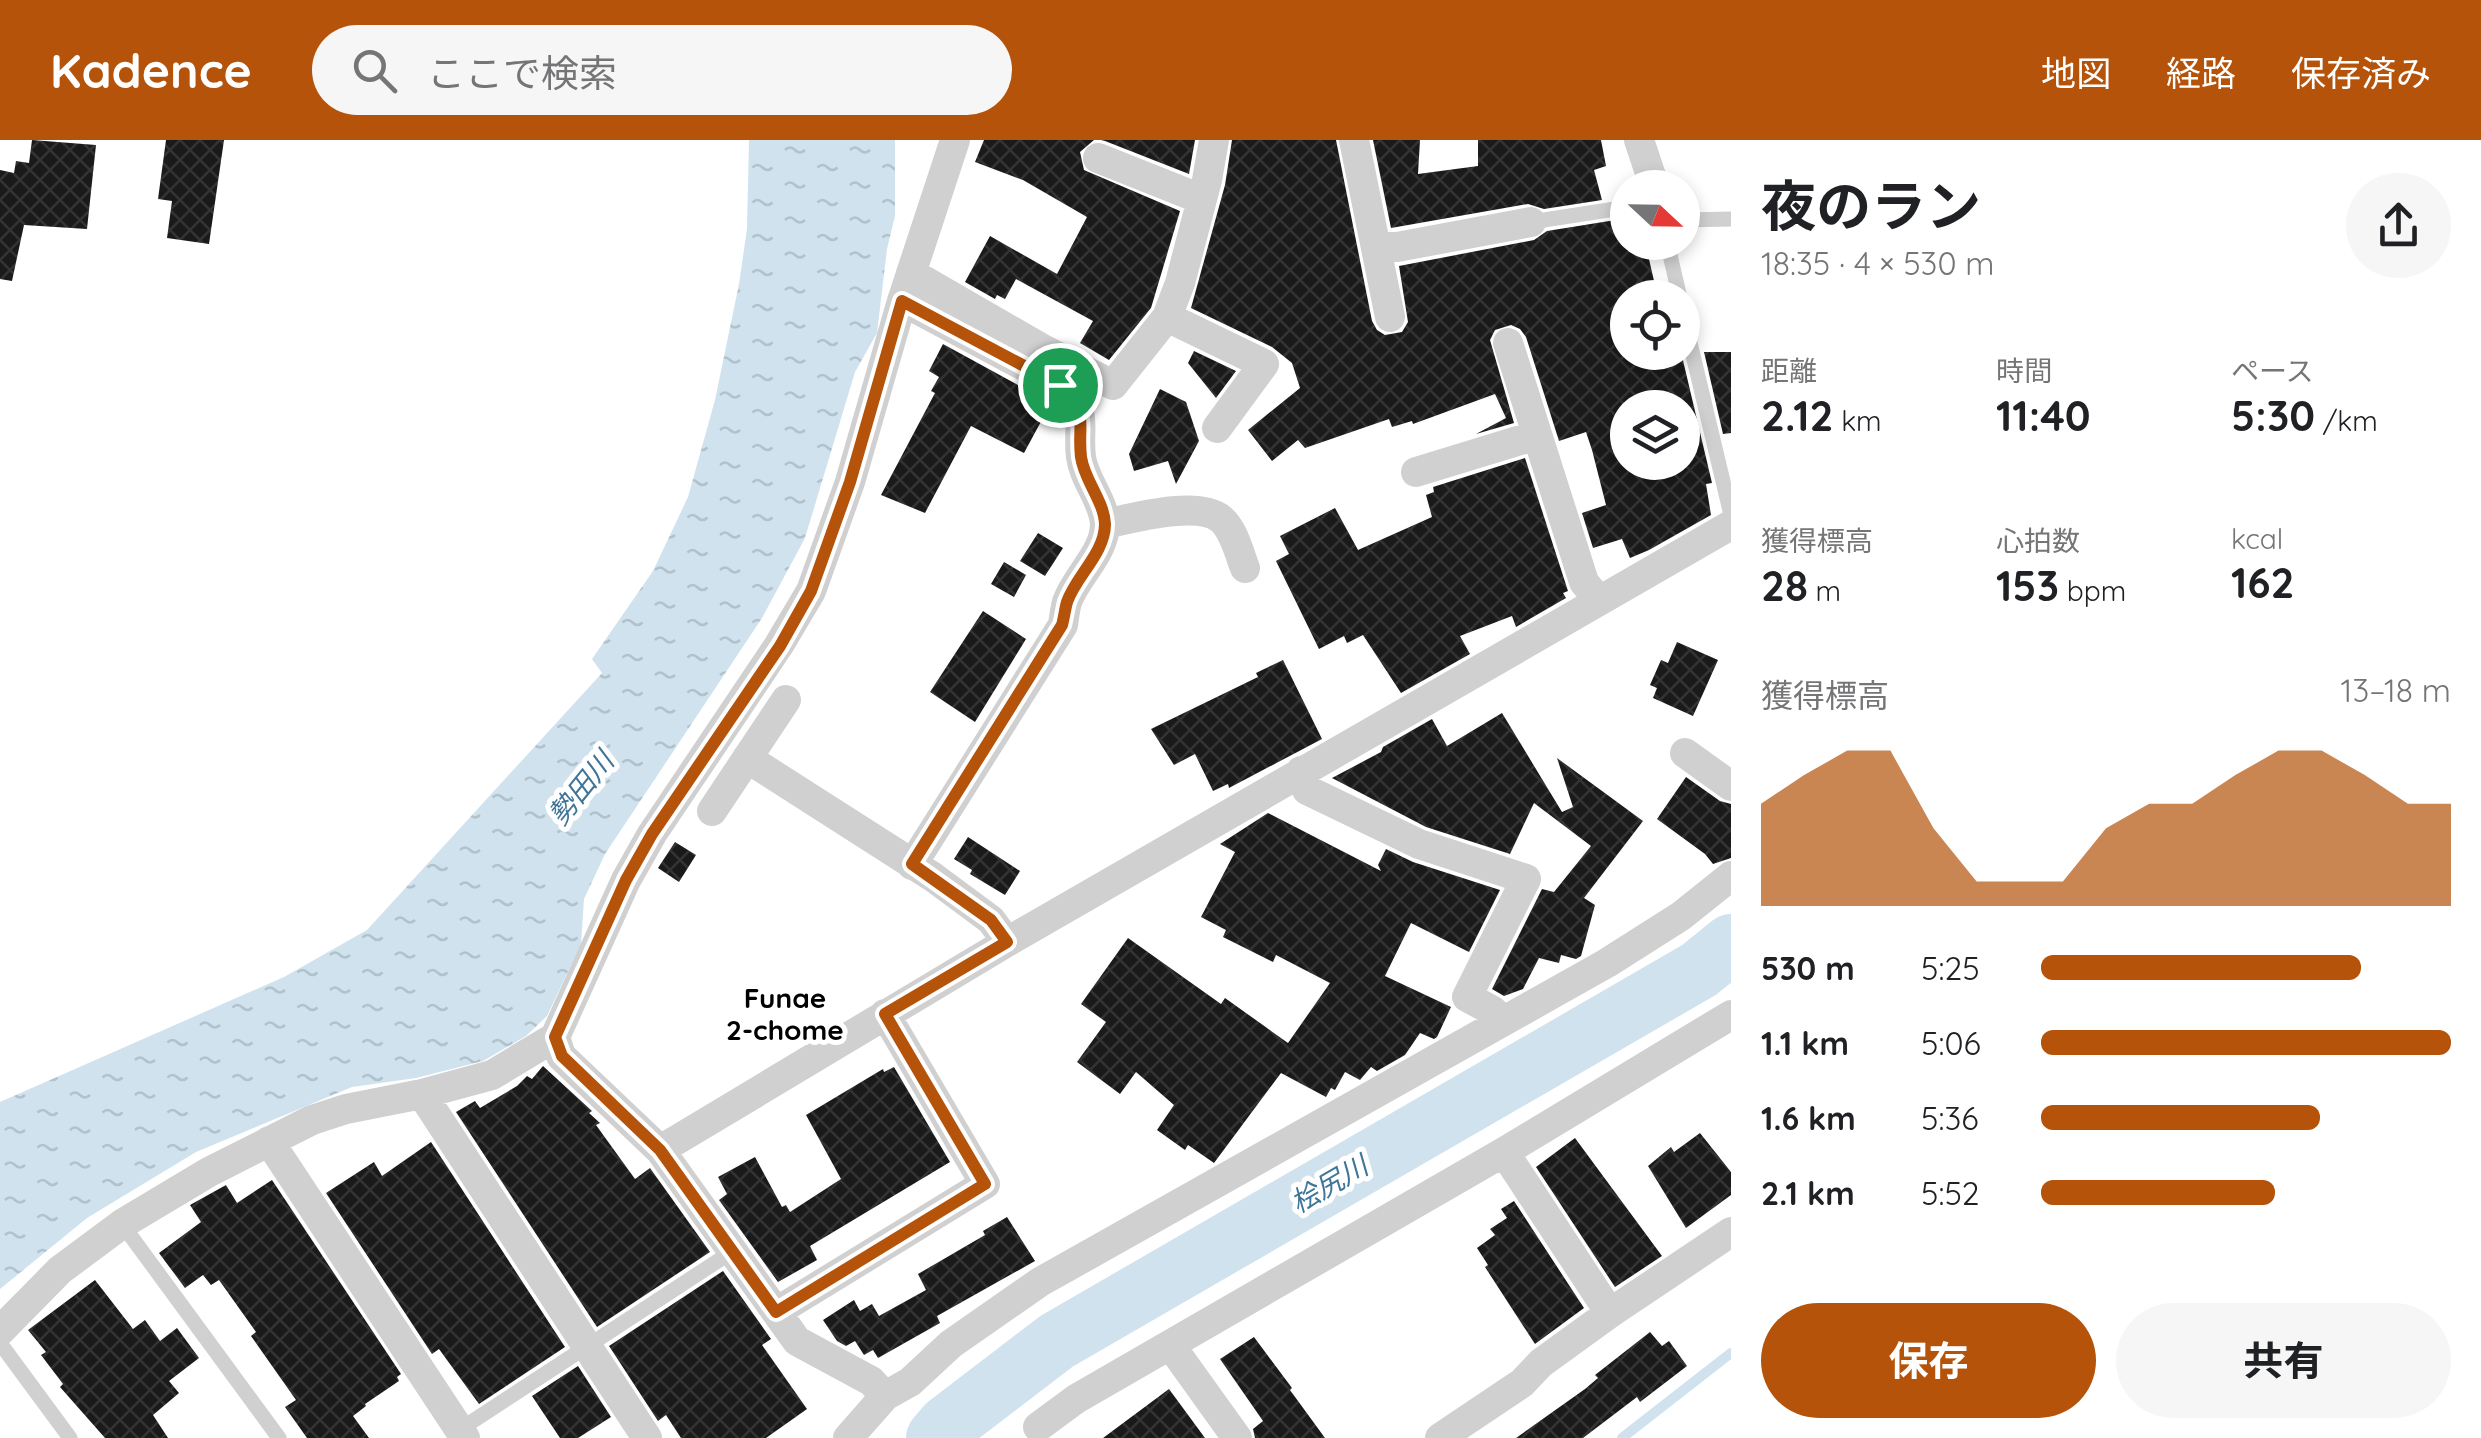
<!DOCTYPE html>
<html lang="ja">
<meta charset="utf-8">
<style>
body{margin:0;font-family:Quicksand,"Noto Sans JP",sans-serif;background:#f6f6f6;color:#202124;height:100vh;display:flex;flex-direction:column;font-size:38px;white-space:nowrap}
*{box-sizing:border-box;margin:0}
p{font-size:32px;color:#757577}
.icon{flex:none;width:55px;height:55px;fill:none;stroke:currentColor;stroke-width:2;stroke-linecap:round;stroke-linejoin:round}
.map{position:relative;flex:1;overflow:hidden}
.drawer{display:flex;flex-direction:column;background:#fff;width:750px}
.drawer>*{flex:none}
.needle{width:65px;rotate:112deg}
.buttons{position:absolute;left:1610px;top:30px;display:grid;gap:20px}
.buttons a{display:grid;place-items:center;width:90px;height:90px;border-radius:50%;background:#fff;box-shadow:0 5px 15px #0003;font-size:50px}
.pin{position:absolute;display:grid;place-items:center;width:85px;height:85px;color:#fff;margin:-42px;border:5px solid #fff;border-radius:50%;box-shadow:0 2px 10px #0007}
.round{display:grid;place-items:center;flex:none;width:105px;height:105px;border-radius:52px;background:#f6f6f6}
.overview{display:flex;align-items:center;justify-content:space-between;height:170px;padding:0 30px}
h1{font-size:55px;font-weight:700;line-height:75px}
.figures{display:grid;grid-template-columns:repeat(3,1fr);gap:15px;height:170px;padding:10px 30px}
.figures div{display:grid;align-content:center}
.figures b{font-size:42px;font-weight:700}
.figures small{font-size:28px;font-weight:400}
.figures p{font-size:28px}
.chart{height:280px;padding:20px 30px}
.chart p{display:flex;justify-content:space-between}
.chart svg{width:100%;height:180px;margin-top:10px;fill:#b45309;opacity:.7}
.button{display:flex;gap:20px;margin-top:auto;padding:20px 30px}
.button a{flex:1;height:115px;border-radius:60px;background:#b45309;color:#fff;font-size:40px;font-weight:700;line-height:115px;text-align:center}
.button a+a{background:#f6f6f6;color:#202124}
ul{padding:0 30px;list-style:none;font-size:32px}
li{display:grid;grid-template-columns:160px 120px 1fr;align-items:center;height:75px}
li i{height:25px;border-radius:12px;background:#b45309}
header{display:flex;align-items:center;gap:60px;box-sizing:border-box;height:140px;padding:0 50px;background:#b45309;color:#fff}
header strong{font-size:48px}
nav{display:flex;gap:55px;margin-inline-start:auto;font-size:35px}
.search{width:700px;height:90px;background:#f6f6f6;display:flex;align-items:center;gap:25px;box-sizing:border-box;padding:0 35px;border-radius:55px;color:#757577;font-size:38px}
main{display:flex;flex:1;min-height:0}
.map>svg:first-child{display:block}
</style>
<header>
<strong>Kadence</strong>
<div class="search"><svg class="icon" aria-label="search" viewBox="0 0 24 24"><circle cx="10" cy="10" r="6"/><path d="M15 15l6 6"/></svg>ここで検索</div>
<nav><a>地図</a><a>経路</a><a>保存済み</a></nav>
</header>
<main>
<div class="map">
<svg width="1731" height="1298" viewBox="0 0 1731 1298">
<defs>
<pattern id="water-ripples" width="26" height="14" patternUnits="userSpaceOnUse" patternTransform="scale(2.5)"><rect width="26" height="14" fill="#cfe2ee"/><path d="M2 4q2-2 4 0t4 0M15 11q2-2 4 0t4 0" fill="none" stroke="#b2c2cd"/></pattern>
<pattern id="building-cross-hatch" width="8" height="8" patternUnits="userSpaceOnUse" patternTransform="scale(2.5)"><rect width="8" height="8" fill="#1a1a1a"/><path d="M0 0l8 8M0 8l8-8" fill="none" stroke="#333"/></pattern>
</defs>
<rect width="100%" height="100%" fill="#fff"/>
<!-- water -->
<path fill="url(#water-ripples)" d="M749 0H895V76L887 109 877 193 855 232 805 398 762 478 605 714 584 759 581 804 547 876 526 896 483 921 416 938 352 947 196 1012 87 1078 0 1149V962L284 837 367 790 602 533 592 519 653 431 688 357 715 260 739 144 747 89Z"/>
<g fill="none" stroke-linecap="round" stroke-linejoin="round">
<!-- stream -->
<path stroke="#cfe2ee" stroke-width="10" d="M1622 1298 1731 1213"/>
<!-- river -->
<path stroke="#cfe2ee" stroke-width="60" d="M936 1298 947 1285 1057 1201 1699 830 1731 804"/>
</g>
<!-- building -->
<path fill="url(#building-cross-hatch)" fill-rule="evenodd" d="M32 0 96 5 87 89 24 85 12 141 0 139V30L14 33 16 21 29 23Z
M166 0H224L209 104 167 98 172 61 158 59Z
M984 0H1094L1080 12 1084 30 1180 71 1151 168 1109 220 1080 203 1093 181 1016 139 1005 159 997 155 995 159 965 142 990 96 1057 134 1087 77 1023 40 975 22Z
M1101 0H1195L1189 34 1105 1Z
M1232 0H1336L1372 181 1377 190 1385 195 1402 192 1408 182 1399 126 1534 100 1547 91 1628 78V102H1645L1658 158H1628V212H1681L1712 343 1706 344 1711 375 1649 410 1630 418 1622 399 1593 408 1582 373 1606 365 1592 310 1586 292 1559 301 1526 197 1520 189 1511 185 1495 190 1490 200 1514 283 1476 294 1506 278 1495 254 1413 284 1412 281 1392 287 1389 279 1305 308 1298 300 1272 321 1248 290 1300 248 1292 223 1272 207 1191 168 1225 45ZM1628 268H1682V322H1628Z
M1373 0H1420L1418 34 1478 26V0H1601L1606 26 1594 30 1602 60 1544 69 1528 64 1391 88Z
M943 204 1051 263 1024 313 971 286 925 373 881 355 935 253 931 251 939 237 929 231Z
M1194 211 1236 231 1216 258 1188 223Z
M1704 212H1731V293L1723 294Z
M1160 249 1186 262 1199 301 1176 344 1168 321 1134 331 1129 314Z
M1525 318 1568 451 1563 453 1566 458 1516 487 1512 476 1460 496 1470 514 1401 553 1363 495 1347 503 1344 496 1319 509 1276 421 1289 414 1280 396 1335 368 1358 410 1432 377 1426 355 1434 352 1433 347Z
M1038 393 1063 408 1045 436 1020 421Z
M1004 422 1026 435 1014 457 991 444Z
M983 471 1026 499 975 582 930 552Z
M1677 502 1718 520 1693 576 1653 558 1657 548 1650 545 1661 520 1668 523Z
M1283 520 1322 599 1229 648 1228 644 1213 651 1195 614 1174 625 1151 589 1258 537 1256 533Z
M1502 573 1562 672 1573 667 1557 618 1643 681 1584 758 1595 765 1581 816 1576 819 1561 815 1559 823 1539 818 1523 849 1504 856 1492 849 1542 749 1554 752 1591 706 1534 663 1510 714 1426 687 1332 638 1381 612 1383 607 1432 579 1447 606Z
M1686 637 1720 661 1731 664V718L1713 724 1705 714 1657 679Z
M1268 673 1381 731 1378 725 1386 709 1413 722 1500 750 1469 812 1411 783 1385 836 1451 867 1437 897 1434 899 1420 893 1405 915 1377 931 1371 927 1360 940 1345 932 1335 950 1331 948 1326 957 1281 933 1214 1023 1188 1005 1185 1010 1157 990 1174 965 1136 932 1120 954 1077 922 1106 882 1081 864 1128 798 1221 864 1225 858 1288 903 1330 843 1276 815 1273 822 1223 797 1226 790 1201 777 1235 712 1220 704Z
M968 697 1020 731 1005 755 970 734 972 730 954 719Z
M675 702 696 715 679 742 658 728Z
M543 926 592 971 589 973 600 983 596 985 635 1039 650 1028 710 1112 597 1187 456 972 475 961 480 968 517 946 527 936 532 939Z
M894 927 950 1022 810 1106 817 1120 778 1142 719 1060 727 1054 718 1037 755 1017 782 1067 786 1065 790 1072 841 1039 806 975 883 929 884 932Z
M1700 993 1731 1032V1055L1686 1088 1648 1026 1671 1007 1674 1012Z
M1575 998 1662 1116 1615 1147 1536 1027Z
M431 1002 565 1207 479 1264 439 1209 432 1214 326 1053 374 1022 382 1036Z
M272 1040 401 1234 397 1237 399 1241 365 1264 366 1266 353 1276 369 1298H307L285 1267 296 1260 251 1196 256 1192 219 1140 211 1145 203 1135 185 1148 159 1113 201 1082 190 1065 226 1045 237 1063Z
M1514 1061 1584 1168 1535 1204 1485 1127 1488 1125 1477 1108 1495 1095 1490 1089 1507 1078 1501 1069Z
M1007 1077 1035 1121 937 1176 940 1183 878 1218 873 1210 864 1215 855 1201 846 1206 837 1201 823 1180 854 1160 860 1171 872 1164 879 1176 926 1150 918 1134 985 1095 983 1091Z
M723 1131 771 1199 762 1205 807 1269 766 1298H681L666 1275 658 1281 609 1206Z
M95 1140 133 1189 145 1180 160 1201 177 1188 199 1218 169 1241 179 1253 153 1275 168 1298H105L60 1247 63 1244 41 1215 46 1212 28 1190Z
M1650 1192 1662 1206 1669 1201 1687 1226 1640 1262 1637 1257 1583 1298H1516L1585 1249 1598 1238 1595 1235Z
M1254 1197 1292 1248 1290 1250 1325 1298H1255L1253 1289 1263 1281 1220 1219Z
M578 1226 611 1277 578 1298H560L532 1256Z
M1169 1249 1205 1298H1103Z"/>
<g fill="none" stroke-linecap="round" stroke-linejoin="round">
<!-- service -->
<path stroke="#d0d0d0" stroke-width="15" d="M1682 80 1731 79
M1531 82 1628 67
M1667 102 1680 158
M1682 169 1731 375
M122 1084 279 1298
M0 1203 70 1298
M456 1292 733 1111"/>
<!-- minor -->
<path stroke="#d0d0d0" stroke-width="30" d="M1354 0 1390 177
M1639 0 1655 48
M1098 18 1201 59
M1376 106 1397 107 1531 82
M911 133 1041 208 1113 245 1167 177 1180 143 1207 40 1214 0
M902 161 1060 245C1090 273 1077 284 1081 317 1084 340 1104 361 1105 384 1105 413 1076 436 1067 462 1065 469 1064 478 1063 485L912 725
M1167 177 1264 224 1217 288
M1508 203 1584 442 1599 461
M1416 332 1537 295
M1105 384C1133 378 1198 360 1221 379 1234 390 1239 413 1245 428
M1685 613 1731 646
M747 618 933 737 991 780 1007 802
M1301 631 1307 650 1419 704 1526 739 1467 857 1493 871 1503 881
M712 671 786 560
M555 897 561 916 660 1010 1007 802 1731 385
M422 954 647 1298
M269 1001 465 1298
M660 1010 797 1201 871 1241 885 1256
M1504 1012 1610 1173 1731 1092
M776 1172 985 1044 885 874
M0 1191 60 1130 122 1084 209 1032 312 980 346 969 422 954 492 935 555 897 626 740 652 694 779 505 811 451 850 342 902 161 955 0
M1171 1206 1237 1298
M1038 1287 1076 1259 1504 1012 1731 875
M848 1298 885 1256 910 1242 951 1204 1040 1142 1607 823 1681 776 1731 736
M1440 1298 1522 1243 1541 1223 1610 1173"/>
</g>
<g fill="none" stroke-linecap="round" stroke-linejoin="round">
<!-- route casing -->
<g stroke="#fff" stroke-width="20">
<path id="route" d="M902 161 1060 245C1090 273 1077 284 1081 317 1084 340 1104 361 1105 384 1105 413 1076 436 1067 462 1065 469 1064 478 1062 485L912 724 991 780 1007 802 885 874 985 1044 776 1172 660 1010 562 916 555 897 626 740 652 694 780 506 811 451 850 342Z"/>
</g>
<!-- route -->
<use href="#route" stroke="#b45309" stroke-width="12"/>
</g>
<g text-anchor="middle" stroke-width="10" stroke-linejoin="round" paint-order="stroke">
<!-- water labels -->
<g font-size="28" font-style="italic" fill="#3f7597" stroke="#fff">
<text transform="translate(581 648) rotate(-51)" y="10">勢田川</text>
<text transform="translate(1329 1044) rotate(-30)" y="10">桧尻川</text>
</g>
<!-- neighbourhood labels -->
<g font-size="28" font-weight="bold" fill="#000" stroke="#fff">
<text x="785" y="868">Funae<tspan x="785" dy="32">2-chome</tspan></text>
</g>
</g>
</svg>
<div class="buttons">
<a><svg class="needle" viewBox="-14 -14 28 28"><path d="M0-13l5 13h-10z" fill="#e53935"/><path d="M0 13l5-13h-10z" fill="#757577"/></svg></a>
<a><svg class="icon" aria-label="locate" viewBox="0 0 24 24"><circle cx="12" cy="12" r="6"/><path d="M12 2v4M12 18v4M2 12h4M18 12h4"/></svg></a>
<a><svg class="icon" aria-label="layers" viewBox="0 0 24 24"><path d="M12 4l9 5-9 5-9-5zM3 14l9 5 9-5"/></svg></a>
</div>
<div class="pin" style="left:1060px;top:245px;background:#1e9e55"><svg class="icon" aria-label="arrive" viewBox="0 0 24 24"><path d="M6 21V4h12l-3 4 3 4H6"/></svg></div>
</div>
<section class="drawer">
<div class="overview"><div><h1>夜のラン</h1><p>18:35 · 4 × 530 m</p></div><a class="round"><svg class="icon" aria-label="share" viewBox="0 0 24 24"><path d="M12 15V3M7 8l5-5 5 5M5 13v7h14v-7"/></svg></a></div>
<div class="figures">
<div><p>距離</p><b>2.12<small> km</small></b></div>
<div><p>時間</p><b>11:40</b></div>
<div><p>ペース</p><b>5:30<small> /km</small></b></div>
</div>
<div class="figures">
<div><p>獲得標高</p><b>28<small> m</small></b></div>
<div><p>心拍数</p><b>153<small> bpm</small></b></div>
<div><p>kcal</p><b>162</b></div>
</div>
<div class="chart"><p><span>獲得標高</span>13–18 m</p>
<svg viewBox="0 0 160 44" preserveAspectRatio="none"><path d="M0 44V19L10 12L20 6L30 6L40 25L50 38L60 38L70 38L80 25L90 19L100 19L110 12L120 6L130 6L140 12L150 19L160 19V44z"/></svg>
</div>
<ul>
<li><b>530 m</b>5:25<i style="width:78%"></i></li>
<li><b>1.1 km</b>5:06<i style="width:100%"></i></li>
<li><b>1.6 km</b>5:36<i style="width:68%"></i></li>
<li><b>2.1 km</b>5:52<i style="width:57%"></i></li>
</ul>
<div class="button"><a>保存</a><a>共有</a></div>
</section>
</main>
